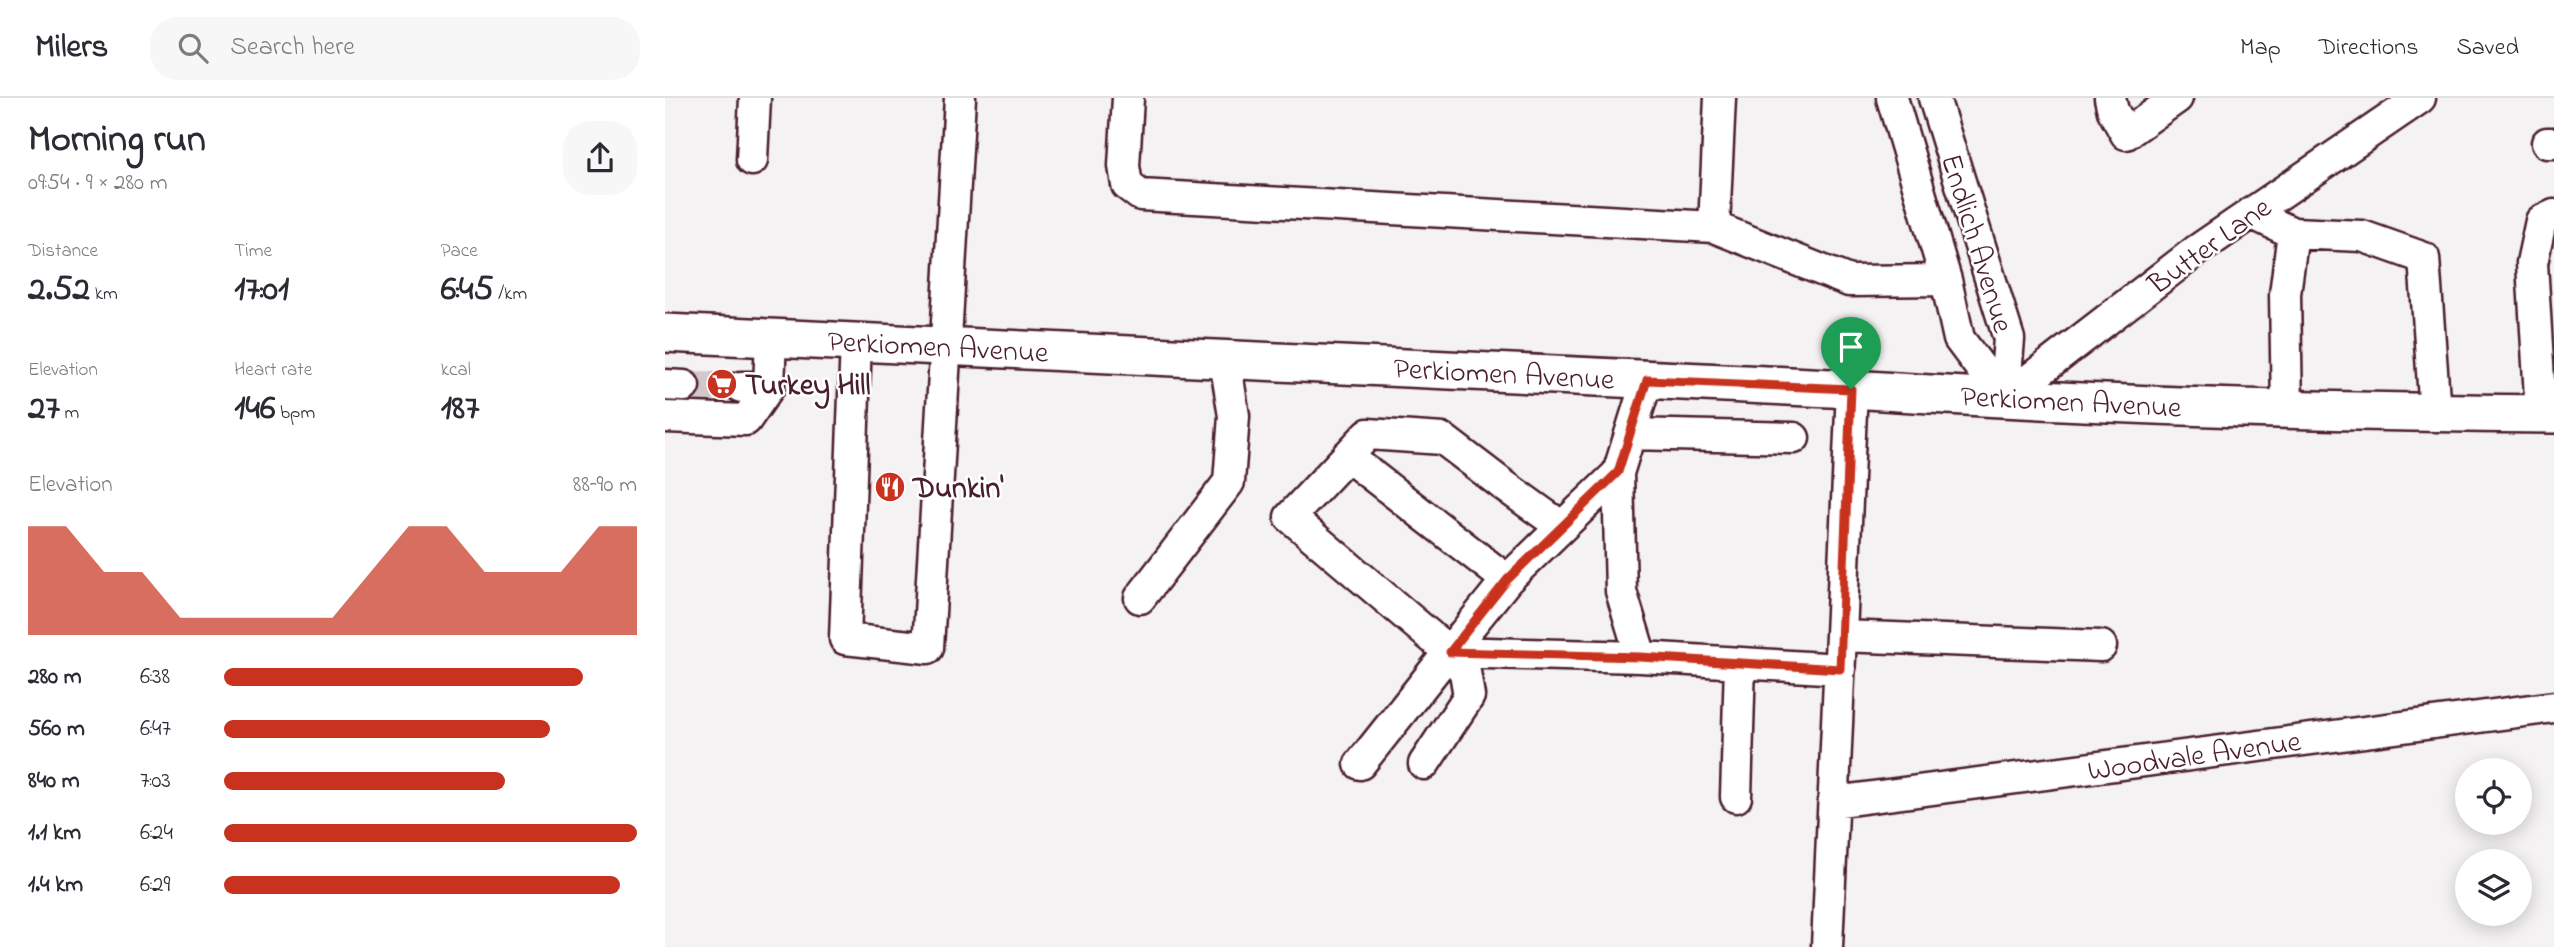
<!DOCTYPE html>
<meta charset="utf-8">
<style>
body{margin:0;font-family:"Indie Flower",sans-serif;background:#f7f7f7;color:#2b2b33;height:100vh;display:flex;flex-direction:column;font-size:26px;white-space:nowrap}
*{box-sizing:border-box;margin:0}
p{font-size:23px;color:#7c7c81}
.icon{flex:none;width:38px;height:38px;fill:none;stroke:currentColor;stroke-width:2;stroke-linecap:round;stroke-linejoin:round}
.map{position:relative;flex:1;overflow:hidden}
.drawer{display:flex;flex-direction:column;background:#fff;width:665px}
.drawer>*{flex:none}
.fabs{position:absolute;left:1790px;top:660px;display:grid;gap:14px}
.fabs a{display:grid;place-items:center;width:77px;height:77px;border-radius:50%;background:#fff;box-shadow:0 4px 18px #0003;font-size:35px}
.pin{position:absolute;display:grid;place-items:center;width:60px;height:60px;color:#fff;margin:-72px -30px;border-radius:50% 50% 50% 0;rotate:-45deg;box-shadow:0 0 7px #0007}
.pin .icon{rotate:45deg}
.round{display:grid;place-items:center;flex:none;width:74px;height:74px;border-radius:28px;background:#f7f7f7}
.head{display:flex;align-items:center;justify-content:space-between;height:119px;padding:0 28px}
h1{font-size:38px;font-weight:700;line-height:52px}
.stats{display:grid;grid-template-columns:repeat(3,1fr);gap:10px;height:119px;padding:7px 28px}
.stats div{display:grid;align-content:center}
.stats b{font-size:35px;font-weight:700}
.stats small{font-size:19px;font-weight:400}
.stats p{font-size:19px}
.chart{height:196px;padding:14px 28px}
.chart p{display:flex;justify-content:space-between}
.chart svg{width:100%;height:126px;margin-top:7px;fill:#c8321e;opacity:.7}
ul{padding:0 28px;list-style:none;font-size:23px}
li{display:grid;grid-template-columns:112px 84px 1fr;align-items:center;height:52px}
li i{height:18px;border-radius:9px;background:#c8321e}
header{display:flex;align-items:center;gap:42px;box-sizing:border-box;height:98px;padding:0 35px;background:#fff;border-bottom:2px solid #e1e1e2}
header strong{font-size:33px}
nav{display:flex;gap:38px;margin-inline-start:auto;font-size:24px}
.search{width:490px;height:63px;background:#f7f7f7;display:flex;align-items:center;gap:18px;box-sizing:border-box;padding:0 24px;border-radius:28px;color:#7c7c81;font-size:26px}
main{display:flex;flex:1;min-height:0}
.map>svg:first-child{display:block}
</style>
<header>
<strong>Milers</strong>
<div class="search"><svg class="icon" aria-label="search" viewBox="0 0 24 24"><circle cx="10" cy="10" r="6"/><path d="M15 15l6 6"/></svg>Search here</div>
<nav><a>Map</a><a>Directions</a><a>Saved</a></nav>
</header>
<main>
<section class="drawer">
<div class="head"><div><h1>Morning run</h1><p>09:54 · 9 × 280 m</p></div><a class="round"><svg class="icon" aria-label="share" viewBox="0 0 24 24"><path d="M12 15V3M7 8l5-5 5 5M5 13v7h14v-7"/></svg></a></div>
<div class="stats">
<div><p>Distance</p><b>2.52<small> km</small></b></div>
<div><p>Time</p><b>17:01</b></div>
<div><p>Pace</p><b>6:45<small> /km</small></b></div>
</div>
<div class="stats">
<div><p>Elevation</p><b>27<small> m</small></b></div>
<div><p>Heart rate</p><b>146<small> bpm</small></b></div>
<div><p>kcal</p><b>187</b></div>
</div>
<div class="chart"><p><span>Elevation</span>88–90 m</p>
<svg viewBox="0 0 160 44" preserveAspectRatio="none"><path d="M0 44V6L10 6L20 22L30 22L40 38L50 38L60 38L70 38L80 38L90 22L100 6L110 6L120 22L130 22L140 22L150 6L160 6V44z"/></svg>
</div>
<ul>
<li><b>280 m</b>6:38<i style="width:87%"></i></li>
<li><b>560 m</b>6:47<i style="width:79%"></i></li>
<li><b>840 m</b>7:03<i style="width:68%"></i></li>
<li><b>1.1 km</b>6:24<i style="width:100%"></i></li>
<li><b>1.4 km</b>6:29<i style="width:96%"></i></li>
</ul>
</section>
<div class="map">
<svg width="1889" height="849" viewBox="0 0 1889 849">
<rect width="100%" height="100%" fill="#f4f2f2"/>
<filter id="ink" filterUnits="userSpaceOnUse"><feTurbulence type="fractalNoise" baseFrequency=".0143" numOctaves="2"/><feDisplacementMap in="SourceGraphic" scale="14" xChannelSelector="R" yChannelSelector="G"/><feConvolveMatrix kernelMatrix="1 2 1 2 8 2 1 2 1" color-interpolation-filters="sRGB"/></filter>
<g filter="url(#ink)">
<g fill="none" stroke-linecap="round" stroke-linejoin="round">
<!-- minor-tunnel -->
<path stroke="#d2c8ca" stroke-width="30" stroke-dasharray="30 15" stroke-linecap="butt" d="M19 288 76 289"/>
<!-- minor casing -->
<g stroke="#4a1f2b" stroke-width="35">
<path id="minor" d="M463 0 459 68 462 87 475 97 1049 129 1184 183 1281 182
M1227 0 1281 182 1294 241 1339 301
M1269 0 1344 241 1339 301
M1445 0 1448 13 1461 36 1512 0
M1882 45H1889
M87 62 90 0
M1586 115 1628 135 1697 138 1759 160 1770 315
M1049 129 1055 0
M191 243 180 541 263 550 295 0
M0 287 19 288
M76 289H104L106 240
M1339 301 1531 153 1755 0
M1622 312 1620 196 1628 135
M1876 316 1867 165 1876 123 1889 117
M0 319 81 322 104 289
M965 336 1129 340
M682 358 842 482
M953 375 956 493 976 559 1175 571
M897 429 837 386 778 341 703 336 625 419 784 554 842 482 953 375 982 282
M475 500 564 384 569 318 560 262
M1176 538 1436 548
M784 554 976 559
M695 666 784 554
M759 666 804 598 800 574 784 554
M1071 699 1075 565
M1169 704 1889 609
M1162 849 1187 291"/>
</g>
<!-- major casing -->
<g stroke="#4a1f2b" stroke-width="42">
<path id="major" d="M0 235 1187 291C1420 307 1655 314 1889 316"/>
</g>
<!-- minor -->
<use href="#minor" stroke="#fff" stroke-width="30"/>
<!-- major -->
<use href="#major" stroke="#fff" stroke-width="37"/>
</g>
</g>
<g fill="none" stroke-linecap="round" stroke-linejoin="round" filter="url(#ink)">
<!-- route casing -->
<g stroke="#fff" stroke-width="14">
<path id="route" d="M982 282 1186 291 1175 571 975 559 785 554 842 482 953 374Z"/>
</g>
<!-- route -->
<use href="#route" stroke="#c8321e" stroke-width="9"/>
</g>
<!-- icons -->
<defs>
<g id="supermarket-disc" transform="scale(1.575)"><circle r="9.5" fill="#c8321e" stroke="#fff"/><path d="M-6-5.5h2.5l.6 2H6L4.5 2H-2.5L-4.4-4H-6ZM-1.5 3.2a1.3 1.3 0 1 0 .1 0ZM3 3.2a1.3 1.3 0 1 0 .1 0Z" fill="#fff"/></g>
<g id="restaurant-disc" transform="scale(1.575)"><circle r="9.5" fill="#c8321e" stroke="#fff"/><path d="M-5-6h1v4h1v-4h1v4h1v-4h1v5L-1.5 .5V6h-2V.5L-5-1ZM5-6V6H3V1.5H1.5Q1.5-4 5-6Z" fill="#fff"/></g>
</defs>
<g fill-rule="evenodd">
<use href="#supermarket-disc" x="57" y="286"/>
<use href="#restaurant-disc" x="225" y="389"/>
</g>
<g text-anchor="middle" stroke-width="5" stroke-linejoin="round" paint-order="stroke">
<!-- street labels -->
<g font-size="30" fill="#4a1f2b" stroke="#fff">
<text transform="translate(1313 145) rotate(73)" y="10">Endlich Avenue</text>
<text transform="translate(1544 147) rotate(-36)" y="10">Butter Lane</text>
<text transform="translate(273 248) rotate(3)" y="10">Perkiomen Avenue</text>
<text transform="translate(839 275) rotate(3)" y="10">Perkiomen Avenue</text>
<text transform="translate(1406 303) rotate(3)" y="10">Perkiomen Avenue</text>
<text transform="translate(1529 657) rotate(-8)" y="10">Woodvale Avenue</text>
</g>
<!-- poi labels -->
<g font-size="30" font-weight="bold" fill="#4a1f2b" stroke="#fff" text-anchor="start">
<text x="80" y="296">Turkey Hill</text>
<text x="248" y="399">Dunkin'</text>
</g>
</g>
</svg>
<div class="fabs">
<a><svg class="icon" aria-label="locate" viewBox="0 0 24 24"><circle cx="12" cy="12" r="6"/><path d="M12 2v4M12 18v4M2 12h4M18 12h4"/></svg></a>
<a><svg class="icon" aria-label="layers" viewBox="0 0 24 24"><path d="M12 4l9 5-9 5-9-5zM3 14l9 5 9-5"/></svg></a>
</div>
<div class="pin" style="left:1186px;top:291px;background:#1e9e55"><svg class="icon" aria-label="arrive" viewBox="0 0 24 24"><path d="M6 21V4h12l-3 4 3 4H6"/></svg></div>
</div>
</main>
